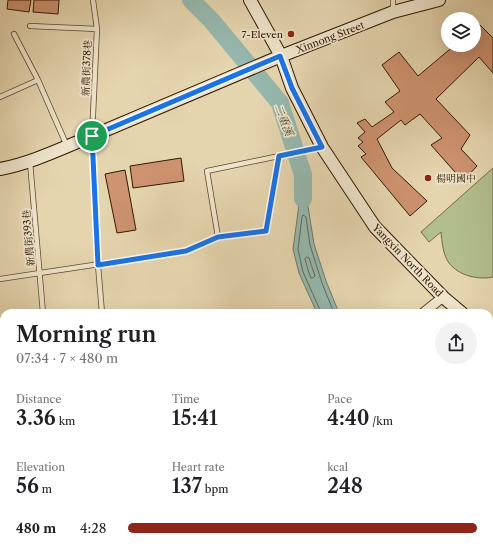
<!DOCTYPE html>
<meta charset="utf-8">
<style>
body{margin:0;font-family:"Libre Caslon Text","Noto Serif TC",serif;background:#f2f2f2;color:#202124;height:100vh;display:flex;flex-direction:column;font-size:15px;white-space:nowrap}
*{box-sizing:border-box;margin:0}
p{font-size:13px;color:#757577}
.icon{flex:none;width:22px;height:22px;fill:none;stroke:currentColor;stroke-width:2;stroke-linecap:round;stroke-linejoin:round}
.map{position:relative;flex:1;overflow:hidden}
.details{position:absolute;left:0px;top:309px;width:493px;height:242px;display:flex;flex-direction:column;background:#fff;border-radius:12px 12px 0 0;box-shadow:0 4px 16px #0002}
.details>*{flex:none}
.controls{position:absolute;left:441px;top:12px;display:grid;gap:8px}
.controls a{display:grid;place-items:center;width:40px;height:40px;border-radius:50%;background:#fff;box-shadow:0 4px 16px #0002;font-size:20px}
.pin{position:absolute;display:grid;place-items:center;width:34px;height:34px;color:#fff;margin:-17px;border:2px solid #fff;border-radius:50%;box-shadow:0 1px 4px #0007}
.round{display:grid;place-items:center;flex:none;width:42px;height:42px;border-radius:21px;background:#f2f2f2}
.overview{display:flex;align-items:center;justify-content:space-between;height:68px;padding:0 16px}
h1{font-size:22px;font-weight:600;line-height:30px}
.stats{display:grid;grid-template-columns:repeat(3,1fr);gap:6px;height:68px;padding:4px 16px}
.stats div{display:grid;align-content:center}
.stats b{font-size:20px;font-weight:600}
.stats small{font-size:11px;font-weight:400}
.stats p{font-size:11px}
ul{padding:0 16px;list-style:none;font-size:13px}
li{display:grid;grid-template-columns:64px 48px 1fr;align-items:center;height:30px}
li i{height:10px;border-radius:5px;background:#8f2418}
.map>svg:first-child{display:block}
</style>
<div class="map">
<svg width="493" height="551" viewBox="0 0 493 551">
<rect width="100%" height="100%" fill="#e5d5af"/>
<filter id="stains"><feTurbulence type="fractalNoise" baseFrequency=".005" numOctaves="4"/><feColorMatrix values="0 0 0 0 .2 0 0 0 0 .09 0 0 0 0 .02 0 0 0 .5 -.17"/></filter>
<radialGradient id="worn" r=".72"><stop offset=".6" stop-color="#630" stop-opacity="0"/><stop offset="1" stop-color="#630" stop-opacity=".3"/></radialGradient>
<!-- green -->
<path fill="#b2be8c" stroke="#726b46" d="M493 168V277C478 280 459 276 449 263 443 255 442 242 441 232L429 242 421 232Z"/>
<!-- water -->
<path fill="#96b8ae" stroke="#6e7868" d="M303 175 314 244 326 281 339 313H317L299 273 293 249Z"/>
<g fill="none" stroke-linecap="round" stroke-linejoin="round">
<!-- shore -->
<path stroke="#646857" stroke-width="1" d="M307 257 309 258 315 276 313 278H311L308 270 305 259Z
M320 313V310L303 272 298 249 302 217 303 215 306 217 310 245 322 283 334 313"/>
<!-- river -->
<path stroke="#96b8ae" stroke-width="18" d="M191 0 212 21 280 103 303 175V199"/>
</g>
<!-- building -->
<path fill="#ce9370" stroke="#321800" d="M8 0H31L29 12 7 9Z
M34 0H59L58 14 33 12Z
M479 24 493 38V73L479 57 436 99 470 135 461 149 477 166 463 181 431 145 442 138 420 114 405 125 401 120 377 139 392 168 427 201 410 216 361 157 366 154 358 146 363 142 358 138 365 132 357 123 365 119 372 127 394 112 385 102 400 91 382 65 399 52 418 76 455 45H474V29Z
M181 158 184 181 133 188 130 166Z
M125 170 136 230 117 233 105 174Z
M241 547H250L263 551H240Z"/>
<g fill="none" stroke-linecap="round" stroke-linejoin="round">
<!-- lane casing -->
<g stroke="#5f472c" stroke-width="6">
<path id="lane" d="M93 0 97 29 92 136 98 265 102 313
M393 10V0
M30 26 97 29
M14 34 38 80 67 146
M0 97 38 80
M30 162 43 313
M218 237 207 171 322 147
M0 279 186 251 218 237 266 231 279 156
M0 361 4 363"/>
</g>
<!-- street casing -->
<g stroke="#5f472c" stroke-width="11">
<path id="street" d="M423 313 443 297
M412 551 414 547"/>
</g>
<!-- secondary casing -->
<g stroke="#321800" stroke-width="14">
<path id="secondary" d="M250 0 281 56 292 88 322 147 375 227 443 297 462 313
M0 169C32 163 62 148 92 136L281 56 393 12 439 0
M489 334 493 337"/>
</g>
<!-- lane -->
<use href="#lane" stroke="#eee4cb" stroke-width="4.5"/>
<!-- street -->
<use href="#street" stroke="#eee4cb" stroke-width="9"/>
<!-- secondary -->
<use href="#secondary" stroke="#eee4cb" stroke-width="12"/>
<!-- rail -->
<path stroke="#321800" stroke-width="3" stroke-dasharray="7 7" stroke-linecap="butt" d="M0 437 4 438
M0 444 4 445
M313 547 325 551
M332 547 344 551"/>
</g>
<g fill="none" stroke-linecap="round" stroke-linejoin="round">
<!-- route casing -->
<g stroke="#fff" stroke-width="8">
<path id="route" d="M280 56 292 88 322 147 279 156 266 231 218 237 186 251 98 265 92 136Z"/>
</g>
<!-- route -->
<use href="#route" stroke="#1a73e8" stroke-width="5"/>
</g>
<!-- markers -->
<g fill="#8f2418" stroke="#eee4cb" stroke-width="1.5">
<circle cx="291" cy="34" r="4"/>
<circle cx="428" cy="178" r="4"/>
</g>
<g text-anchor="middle" stroke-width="3.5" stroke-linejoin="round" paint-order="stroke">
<!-- poi labels -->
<g font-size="10" fill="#321800" stroke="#eee4cb" text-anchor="end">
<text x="283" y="38">7-Eleven</text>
<text x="436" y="182" text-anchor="start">楊明國中</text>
</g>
<!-- street labels -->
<g font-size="10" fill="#321800" stroke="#eee4cb">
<text transform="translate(330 37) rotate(-21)" y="4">Xinnong Street</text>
<text transform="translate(86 68) rotate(-88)" y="4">新農街378巷</text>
<text transform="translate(28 238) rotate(-95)" y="4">新農街393巷</text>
<text transform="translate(408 260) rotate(46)" y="4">Yangxin North Road</text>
</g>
<!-- water labels -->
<g font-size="11" font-style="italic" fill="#504834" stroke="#eee4cb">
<text transform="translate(284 120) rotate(69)" y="4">二重溪</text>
</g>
</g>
<rect width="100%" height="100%" filter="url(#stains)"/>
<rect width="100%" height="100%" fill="url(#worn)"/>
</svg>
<div class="controls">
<a><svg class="icon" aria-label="layers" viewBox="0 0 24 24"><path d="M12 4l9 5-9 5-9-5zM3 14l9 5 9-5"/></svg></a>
</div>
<div class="pin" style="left:92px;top:136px;background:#1e9e55"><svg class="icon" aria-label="arrive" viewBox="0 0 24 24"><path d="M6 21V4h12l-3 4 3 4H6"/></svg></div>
<section class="details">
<div class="overview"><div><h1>Morning run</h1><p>07:34 · 7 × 480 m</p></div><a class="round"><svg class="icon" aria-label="share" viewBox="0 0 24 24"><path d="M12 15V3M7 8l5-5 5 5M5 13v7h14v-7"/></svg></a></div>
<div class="stats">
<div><p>Distance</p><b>3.36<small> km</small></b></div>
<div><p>Time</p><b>15:41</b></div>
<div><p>Pace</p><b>4:40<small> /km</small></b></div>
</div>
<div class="stats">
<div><p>Elevation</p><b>56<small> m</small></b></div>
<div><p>Heart rate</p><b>137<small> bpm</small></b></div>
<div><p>kcal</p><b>248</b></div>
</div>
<ul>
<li><b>480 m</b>4:28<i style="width:100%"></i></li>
</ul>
</section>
</div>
